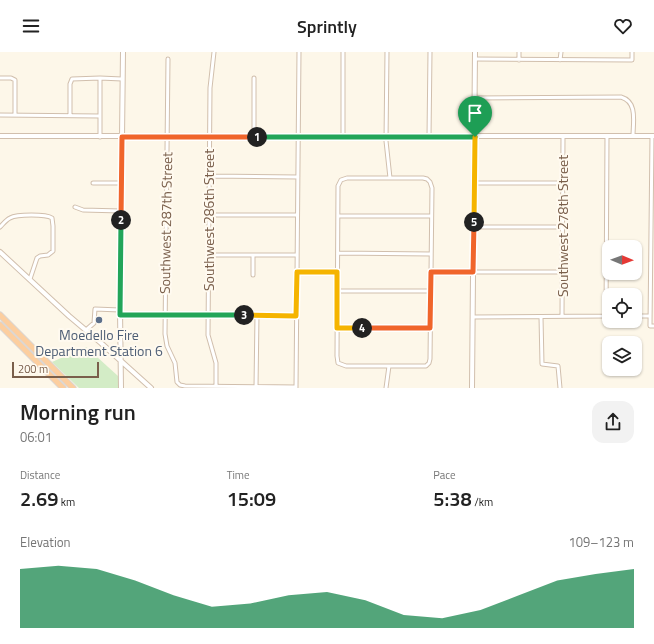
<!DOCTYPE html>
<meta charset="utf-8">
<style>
body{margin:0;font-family:"Titillium Web",sans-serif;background:#f2f2f2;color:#222;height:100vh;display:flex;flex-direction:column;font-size:15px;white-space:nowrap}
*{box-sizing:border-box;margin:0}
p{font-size:13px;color:#767676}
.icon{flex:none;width:22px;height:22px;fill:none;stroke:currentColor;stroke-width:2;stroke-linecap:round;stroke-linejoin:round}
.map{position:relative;height:336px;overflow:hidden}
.details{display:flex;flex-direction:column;background:#fff;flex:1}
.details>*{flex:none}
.needle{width:26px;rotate:91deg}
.tools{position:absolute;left:602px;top:188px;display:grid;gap:8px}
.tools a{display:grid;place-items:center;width:40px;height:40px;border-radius:8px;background:#fff;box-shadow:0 1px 3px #0004;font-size:20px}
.scale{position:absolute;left:12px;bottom:10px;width:87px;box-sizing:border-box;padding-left:4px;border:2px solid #7a5f4b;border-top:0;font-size:11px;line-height:14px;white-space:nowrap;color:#7a5f4b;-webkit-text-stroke:3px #fffaf0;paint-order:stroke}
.pin{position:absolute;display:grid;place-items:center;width:34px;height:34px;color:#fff;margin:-41px -17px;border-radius:50% 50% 50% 0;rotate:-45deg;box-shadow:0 0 4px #0007}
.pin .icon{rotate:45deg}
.km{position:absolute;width:20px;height:20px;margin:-10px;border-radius:50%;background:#222;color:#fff;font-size:11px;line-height:20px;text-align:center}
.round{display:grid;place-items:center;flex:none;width:42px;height:42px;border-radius:12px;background:#f2f2f2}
.headline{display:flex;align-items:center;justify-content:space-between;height:68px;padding:0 20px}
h1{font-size:22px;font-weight:600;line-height:30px}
.stats{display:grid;grid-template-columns:repeat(3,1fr);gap:6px;height:68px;padding:4px 20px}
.stats div{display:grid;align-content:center}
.stats b{font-size:20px;font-weight:600}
.stats small{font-size:11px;font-weight:400}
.stats p{font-size:11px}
.chart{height:112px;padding:8px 20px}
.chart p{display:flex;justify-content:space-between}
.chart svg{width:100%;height:72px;margin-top:4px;fill:#0b8043;opacity:.7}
header{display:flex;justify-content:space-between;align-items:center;height:52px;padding:0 20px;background:#fff;font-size:18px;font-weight:600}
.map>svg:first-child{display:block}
</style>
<header><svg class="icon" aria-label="menu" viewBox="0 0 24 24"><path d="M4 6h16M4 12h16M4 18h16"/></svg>Sprintly<svg class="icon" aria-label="heart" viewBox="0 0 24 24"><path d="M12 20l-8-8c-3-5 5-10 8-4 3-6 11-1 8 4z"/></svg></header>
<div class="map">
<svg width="654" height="336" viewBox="0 0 654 336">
<rect width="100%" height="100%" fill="#fdf7e9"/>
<!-- green -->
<path fill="#d3ecc6" d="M86 295 118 324V336H79L52 310Z"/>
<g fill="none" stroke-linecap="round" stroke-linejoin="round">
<!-- minor casing -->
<g stroke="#d1bfad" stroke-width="5">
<path id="minor" d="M214 0 210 36 208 283 216 311V335
M387 0 386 89 390 126
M168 7 165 282 167 294 175 311 177 330 180 333 185 334 296 335
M475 7 632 8V0
M519 8V0
M560 8 561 0
M0 26H11L15 28V63
M475 46 621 45C638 50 633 70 633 84
M0 63 100 64
M70 63V32L72 27 100 26
M607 84 606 264H609
M652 84 650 274H654
M100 85V26L122 27
M254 85V26
M343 85V0
M429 85 430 0
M210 124 298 125
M347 126H423L427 127 430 130 432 136 430 307 429 311 426 314H346L338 311 337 304 338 134 341 128Z
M93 131H121
M474 131H563
M75 155 83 158 121 159
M209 163H297
M338 164H431
M0 175C3 172 6 168 10 166 17 162 46 162 52 166L53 174V199L48 203 40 204 37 206 30 227
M474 175H563
M338 201 431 202
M209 203H297
M297 220H337
M431 220H562
M253 223V203
M337 239H431
M120 263 296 264
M562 264 563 85
M635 264H650
M473 265 606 264
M541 265 542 312 558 314 560 336
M337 276 430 277
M86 278 94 271 95 257 120 258
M256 335 257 263
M296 336 299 0
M386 336 389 314"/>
</g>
<!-- tertiary casing -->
<g stroke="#d1bfad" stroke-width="6">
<path id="tertiary" d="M0 84H654
M0 200 69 264 101 291 151 336
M121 336 120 258 123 0
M472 336 475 0"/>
</g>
<!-- trunk casing -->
<g stroke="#dcd5d0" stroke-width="7">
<path id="trunk" d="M0 263 73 336
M0 273 63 336"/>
</g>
<!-- minor -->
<use href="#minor" stroke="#fff" stroke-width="3"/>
<!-- tertiary -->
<use href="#tertiary" stroke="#fff" stroke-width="4"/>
<!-- trunk -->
<use href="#trunk" stroke="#fcce9f" stroke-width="5"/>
</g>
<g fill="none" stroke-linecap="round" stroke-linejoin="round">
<!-- split-1 casing -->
<g stroke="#fff" stroke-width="8">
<path id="split-1" d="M257 85H475"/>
</g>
<!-- split-2 casing -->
<g stroke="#fff" stroke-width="8">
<path id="split-2" d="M121 168 122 85H257"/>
</g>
<!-- split-3 casing -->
<g stroke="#fff" stroke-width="8">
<path id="split-3" d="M121 168 120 263H244"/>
</g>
<!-- split-4 casing -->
<g stroke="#fff" stroke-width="8">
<path id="split-4" d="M244 263 296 264 297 220H337V276H362"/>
</g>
<!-- split-5 casing -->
<g stroke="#fff" stroke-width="8">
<path id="split-5" d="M362 276H430L431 220H473L474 170"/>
</g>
<!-- split-6 casing -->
<g stroke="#fff" stroke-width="8">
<path id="split-6" d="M474 170 475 85"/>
</g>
<!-- split-1 -->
<use href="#split-1" stroke="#22a559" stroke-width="5"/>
<!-- split-2 -->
<use href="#split-2" stroke="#f0652b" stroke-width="5"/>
<!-- split-3 -->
<use href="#split-3" stroke="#22a559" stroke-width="5"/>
<!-- split-4 -->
<use href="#split-4" stroke="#f5b400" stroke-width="5"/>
<!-- split-5 -->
<use href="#split-5" stroke="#f0652b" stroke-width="5"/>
<!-- split-6 -->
<use href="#split-6" stroke="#f5b400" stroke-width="5"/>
</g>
<!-- markers -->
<circle fill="#5c6f8a" stroke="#fffaf0" stroke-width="1.5" cx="99" cy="268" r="4"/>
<g text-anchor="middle" stroke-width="4" stroke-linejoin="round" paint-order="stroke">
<!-- street labels -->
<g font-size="14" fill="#7a5f4b" stroke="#fffaf0">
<text transform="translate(209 168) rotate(-90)" y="5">Southwest 286th Street</text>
<text transform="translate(166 171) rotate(-89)" y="5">Southwest 287th Street</text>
<text transform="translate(563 174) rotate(-90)" y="5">Southwest 278th Street</text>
</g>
<!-- service labels -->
<g font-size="14" fill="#4e5e75" stroke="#fffaf0">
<text x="99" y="288">Moedello Fire<tspan x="99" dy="16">Department Station 6</tspan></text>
</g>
</g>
</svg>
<div class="tools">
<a><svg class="needle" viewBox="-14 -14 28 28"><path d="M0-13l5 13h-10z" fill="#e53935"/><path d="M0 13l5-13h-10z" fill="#767676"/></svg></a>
<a><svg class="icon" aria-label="locate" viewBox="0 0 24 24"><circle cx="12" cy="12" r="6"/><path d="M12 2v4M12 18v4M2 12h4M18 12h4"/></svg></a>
<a><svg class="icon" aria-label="layers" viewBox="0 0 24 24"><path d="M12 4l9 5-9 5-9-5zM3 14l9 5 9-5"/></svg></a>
</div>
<div class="scale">200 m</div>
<div class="pin" style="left:475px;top:85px;background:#1e9e55"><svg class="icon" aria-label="arrive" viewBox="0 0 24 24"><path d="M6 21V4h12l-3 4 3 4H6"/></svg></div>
<b class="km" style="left:257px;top:85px">1</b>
<b class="km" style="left:121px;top:168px">2</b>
<b class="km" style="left:244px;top:263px">3</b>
<b class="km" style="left:362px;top:276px">4</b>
<b class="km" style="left:474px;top:170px">5</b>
</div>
<section class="details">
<div class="headline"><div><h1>Morning run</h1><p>06:01</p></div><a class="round"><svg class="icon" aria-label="share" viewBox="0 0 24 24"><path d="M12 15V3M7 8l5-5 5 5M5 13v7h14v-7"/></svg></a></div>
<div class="stats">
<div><p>Distance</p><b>2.69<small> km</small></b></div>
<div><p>Time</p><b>15:09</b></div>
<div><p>Pace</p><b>5:38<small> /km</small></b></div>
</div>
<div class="chart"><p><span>Elevation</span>109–123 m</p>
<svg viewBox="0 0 160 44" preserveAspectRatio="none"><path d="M0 44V8L10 6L20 8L30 15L40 24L50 31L60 29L70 24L80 22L90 27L100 36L110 38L120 33L130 24L140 15L150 11L160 8V44z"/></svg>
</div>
</section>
